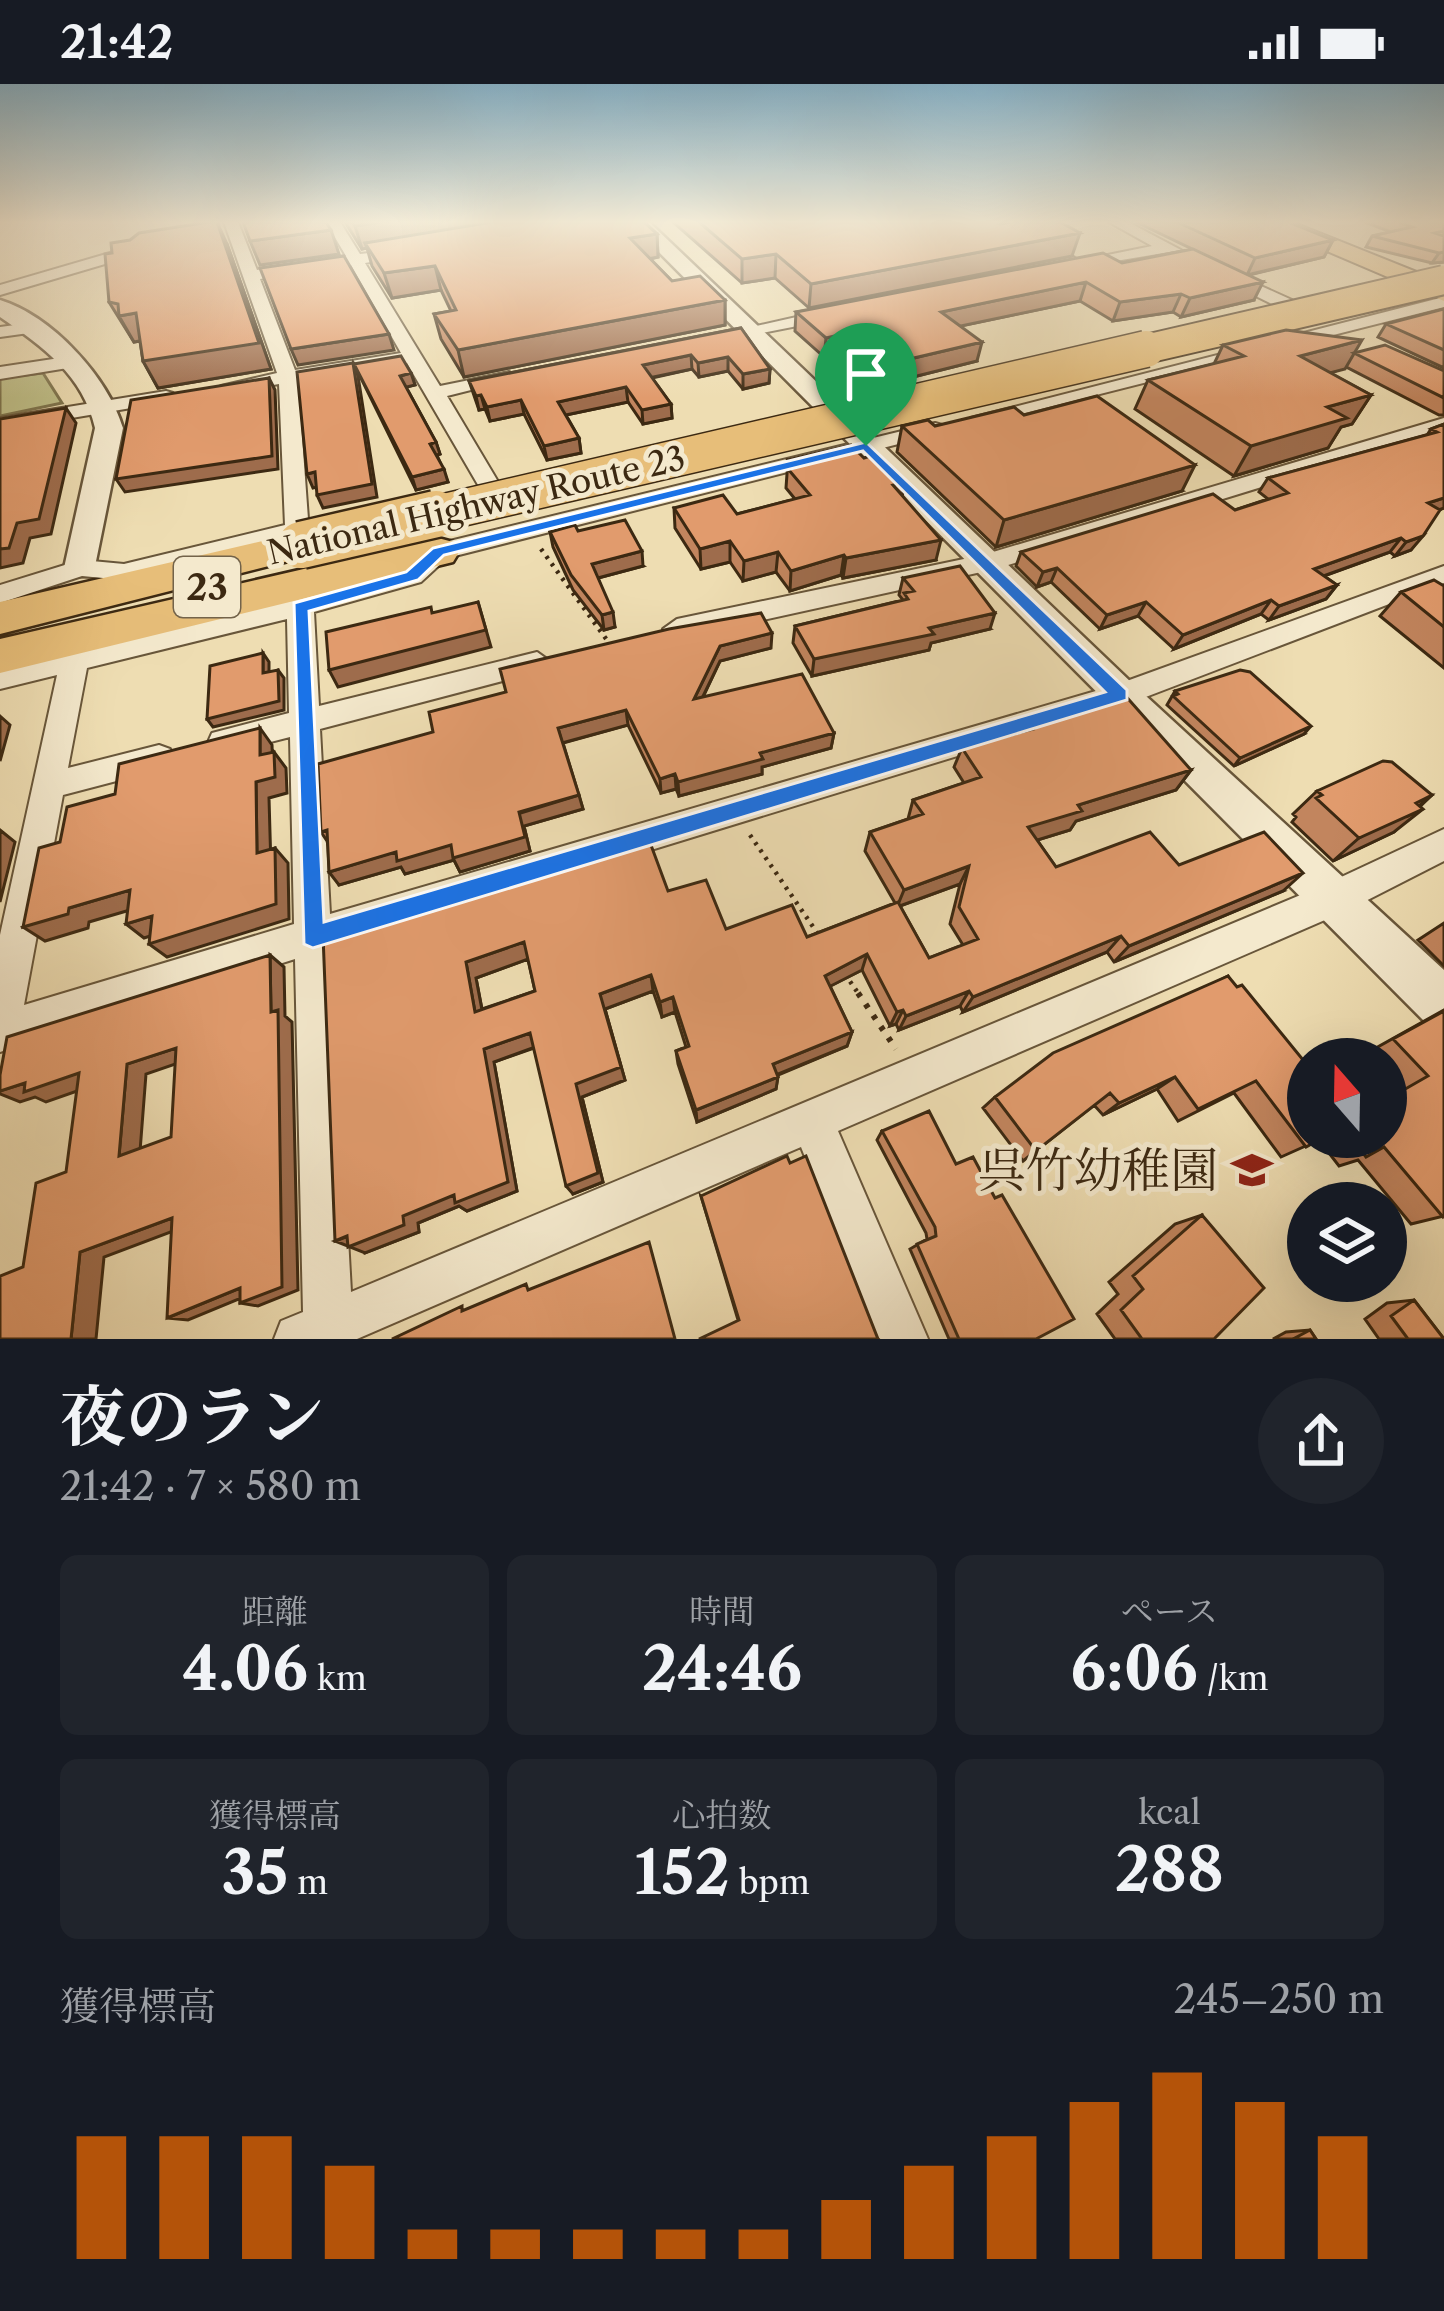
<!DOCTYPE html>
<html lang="ja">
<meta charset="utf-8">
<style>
body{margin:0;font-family:"Libre Caslon Text","Noto Serif JP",serif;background:#20242c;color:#f1f3f6;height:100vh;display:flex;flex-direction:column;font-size:45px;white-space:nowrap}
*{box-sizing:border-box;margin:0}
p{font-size:39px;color:#9ea1a6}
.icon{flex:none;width:66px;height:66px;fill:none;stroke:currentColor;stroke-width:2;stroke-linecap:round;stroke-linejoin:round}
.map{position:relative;height:1255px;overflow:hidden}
.drawer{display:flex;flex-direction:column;background:#171b24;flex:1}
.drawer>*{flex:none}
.needle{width:78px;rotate:340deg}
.controls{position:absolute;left:1287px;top:954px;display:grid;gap:24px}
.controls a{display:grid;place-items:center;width:120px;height:120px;border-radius:50%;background:#171b24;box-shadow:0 12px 48px #0002;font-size:60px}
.pin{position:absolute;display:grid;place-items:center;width:102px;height:102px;color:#fff;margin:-123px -51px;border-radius:50% 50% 50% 0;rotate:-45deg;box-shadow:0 0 12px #0007}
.pin .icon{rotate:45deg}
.round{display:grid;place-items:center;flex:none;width:126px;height:126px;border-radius:63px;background:#20242c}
.head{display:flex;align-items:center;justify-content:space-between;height:204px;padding:0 60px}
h1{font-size:66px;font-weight:700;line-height:90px}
.stats{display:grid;grid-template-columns:repeat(3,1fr);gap:18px;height:204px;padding:12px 60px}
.stats div{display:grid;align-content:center;border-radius:18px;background:#20242c;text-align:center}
.stats b{font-size:60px;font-weight:700}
.stats small{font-size:33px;font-weight:400}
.stats p{font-size:33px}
.chart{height:336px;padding:24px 60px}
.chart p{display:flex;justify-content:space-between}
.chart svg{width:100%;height:216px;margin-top:12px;stroke:#b45309;stroke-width:6}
.status{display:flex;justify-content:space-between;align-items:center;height:84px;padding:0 60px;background:#171b24;direction:ltr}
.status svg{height:33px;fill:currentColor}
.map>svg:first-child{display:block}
</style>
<div class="status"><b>21:42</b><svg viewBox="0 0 49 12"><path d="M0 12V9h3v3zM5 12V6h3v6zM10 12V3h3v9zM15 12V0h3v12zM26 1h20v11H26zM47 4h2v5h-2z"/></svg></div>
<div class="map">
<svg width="1444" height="1255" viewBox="0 0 1444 1255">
<rect width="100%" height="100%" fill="#eeddb2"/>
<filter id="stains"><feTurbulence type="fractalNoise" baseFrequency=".00167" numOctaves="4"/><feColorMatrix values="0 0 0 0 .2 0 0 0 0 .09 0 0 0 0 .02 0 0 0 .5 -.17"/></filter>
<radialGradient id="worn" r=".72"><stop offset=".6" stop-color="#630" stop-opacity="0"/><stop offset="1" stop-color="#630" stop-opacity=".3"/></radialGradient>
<!-- green -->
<path fill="#bfbf88" stroke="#7e744d" stroke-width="3" d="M43 289 62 319 0 332V294Z"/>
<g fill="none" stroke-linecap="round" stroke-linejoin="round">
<!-- minor casing -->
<g stroke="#68563a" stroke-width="4">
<path id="minor" d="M224 138H238L257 186 346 172 326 138H340L360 170 416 164V170L365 179 440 302 509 288 519 294 447 312 500 401 497 406H481L407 279 298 297 308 435H328V445L124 496 82 492 0 519V501L81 476 124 480 285 441 279 300 231 308 221 302 277 289ZM351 181 401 269 295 286 260 195Z
M1109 138H1128L1181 166 1068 185V179L1152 162Z
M144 159 149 161V167L0 211V201Z
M1221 184 1292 216 1295 220 1280 224 1215 192 1213 189Z
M1444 213V223L981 340 971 334Z
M832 225 838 226V234L721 257 712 252Z
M30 239 39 244 36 248 0 253V243Z
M73 272 80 274V282L0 295V283Z
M166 307 173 309V317L0 346V334Z
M1444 334V347L995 485 677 555 663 545 677 535 983 471Z
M935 339 942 341V349L447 474 421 498 314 528 319 622 537 568 551 578 537 588 320 645 330 830 1113 602 1444 482V499L1130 619 332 864 351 1208 1322 802 1444 745V777L1348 826 838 1047 928 1255H878L801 1063 357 1255H274L281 1237 303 1228 295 875 0 968V851L57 591 0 605V583L376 496 403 486 429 462ZM287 535 289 629 212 649 208 658 212 667 223 670 290 653 294 840 24 921 63 711 170 683 175 674 170 665 159 661 68 684 87 584Z"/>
</g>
<!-- tertiary casing -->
<g stroke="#68563a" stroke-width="5">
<path id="tertiary" d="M629 138H649L1134 601 1444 886V947L1426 939Z
M0 216C52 232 108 293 123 344L93 492H69L64 484 95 344C83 291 43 263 0 233Z"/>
</g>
<!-- primary casing -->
<g stroke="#3c2912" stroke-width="4">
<path id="primary" d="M1259 138H1292L1444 199V217Z"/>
</g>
<!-- trunk casing -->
<g stroke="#3c2912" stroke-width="5">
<path id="trunk" d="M301 448 316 452 322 461 316 470 0 550V518Z
M438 454 453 458 459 468 453 478 0 589V555Z"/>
</g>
<!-- path-far1 -->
<path stroke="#3c2912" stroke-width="4.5" stroke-dasharray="3 6" stroke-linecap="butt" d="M541 465 612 563
M750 751 818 850
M845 890 860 912"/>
<!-- path -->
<path stroke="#3c2912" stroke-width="6" stroke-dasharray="4.5 9" stroke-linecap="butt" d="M858 909 896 965"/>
<!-- minor -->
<use href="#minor" fill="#f4e9cd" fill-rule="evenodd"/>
<!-- tertiary -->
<use href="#tertiary" fill="#f4e9cd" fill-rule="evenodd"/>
<!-- primary -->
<use href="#primary" fill="#e7be79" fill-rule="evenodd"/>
<!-- trunk -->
<use href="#trunk" fill="#e7be79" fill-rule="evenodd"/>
<!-- trunk-bridge-far2 casing -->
<g stroke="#3c2912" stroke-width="32" stroke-linecap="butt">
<path id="trunk-bridge-far2" d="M1133 268 1444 196"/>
</g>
<!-- trunk-bridge-far1 casing -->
<g stroke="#3c2912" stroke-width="39" stroke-linecap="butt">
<path id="trunk-bridge-far1" d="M423 433 1146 265"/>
</g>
<!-- trunk-bridge casing -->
<g stroke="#3c2912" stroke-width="51" stroke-linecap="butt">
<path id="trunk-bridge" d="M301 461 436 430"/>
</g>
<!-- trunk-bridge-far2 -->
<use href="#trunk-bridge-far2" stroke="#e7be79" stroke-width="28"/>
<!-- trunk-bridge-far1 -->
<use href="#trunk-bridge-far1" stroke="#e7be79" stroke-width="36"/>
<!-- trunk-bridge -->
<use href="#trunk-bridge" stroke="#e7be79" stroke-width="46"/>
</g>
<!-- wall -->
<path fill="#c2855e" stroke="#3c2912" stroke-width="3" fill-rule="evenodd" d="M345 138H644L657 150 658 173 650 175 672 197 725 216V241L464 293 441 255 434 230 451 227 441 206 392 214 372 182 367 164 362 165Z
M673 138H996L1072 172 809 224 775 194 742 199Z
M1136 138H1267L1333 156 1324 173 1249 191 1254 216 1181 233 1173 228 1113 237 1080 217 960 242 977 277 881 301 846 269 824 273 795 247 796 228 1122 179 1192 165Z
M1365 138H1444V178L1432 179 1366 163 1372 152 1391 148Z
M227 160 271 285 158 304 143 277 140 257 134 258 109 218Z
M1444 225V284L1378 253 1386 240Z
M741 244 770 285 769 299 743 305 728 287 699 293 692 285 652 294 671 320 672 334 643 340 628 318 566 331 579 354 581 369 547 376 524 330 490 337 485 325 479 326 469 297Z
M1223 261 1354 269 1444 287V331H1439L1346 283 1330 289 1371 311 1352 340 1341 343 1328 364 1234 392 1135 325 1148 296 1214 280Z
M354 280 411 289 415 301 406 303 436 358 440 370 437 371 448 398 416 406Z
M1024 331 1182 407 996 463 897 368 902 342H935Z
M1444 340V424L1439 426 1411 466 1395 472 1390 468 1324 492 1337 501 1326 515 1269 536 1261 530 1174 565 1138 532 1100 545 1051 498 1037 503 1016 482 1021 468 1235 426 1268 415 1259 408 1268 394 1427 351 1431 345Z
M788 376 902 412 936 476 843 494 841 491 790 507 776 488 743 497 730 478 701 485 675 444 674 424 737 430 795 415 786 404Z
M578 447 643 482 598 494 615 543 604 546 573 506 553 463 550 448Z
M903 494 990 545 931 559 929 566 812 592 793 559 795 542 903 516 899 511Z
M1444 502V584L1380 532 1401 508Z
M771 564 720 577 703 613 834 649 831 664 762 683V690L679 712 676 705 661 709 628 641 563 659 583 725 524 742 530 767 460 788 454 776 405 790 401 783 339 801 327 757 321 748 433 648Z
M1175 607 1304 650 1234 682 1167 621Z
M1028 638 1191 686 1176 706 1076 737 1070 746 1037 756 1056 783 1179 781 1283 807 1114 878 1107 868 963 928 960 922 899 946 896 940 890 942 862 886 830 902 852 948 847 962 778 991 776 1005 697 1038 678 980 676 967 686 963 675 928 662 933 653 907 605 925 625 996 582 1013 603 1098 573 1110 534 964 494 978 517 1107 467 1127 459 1122 418 1139 419 1148 365 1169 323 851 668 807 726 845 807 853 895 819 865 767 870 748 908 735 913 716 964 699 954 683 962 664 1024 647ZM960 800 950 840 963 861 929 874 900 822ZM528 875 535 907 482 925 476 894Z
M1317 707 1432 711 1394 748 1333 777 1292 738 1296 733 1293 730Z
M1444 839V882L1418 856Z
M1228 892 1308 1053H1386V1012L1399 1004 1386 990V975H1372L1367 969 1444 926V1132L1411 1140 1358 1076 1339 1082 1319 1056 1281 1073 1234 1009 1178 1037 1157 1005 1103 1031 1094 1021 1023 1077 983 1024 995 1013Z
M882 1047 956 1080 995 1114 1036 1255H949L910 1165 927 1155 926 1149 877 1056Z
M701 1112 878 1255 738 1236Z
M1202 1131 1214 1255H1115L1097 1230 1118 1210 1109 1198 1175 1140Z
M1414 1216 1444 1255H1379L1365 1235 1387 1219Z
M1310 1246 1316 1255H1273L1286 1248Z"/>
<!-- shaded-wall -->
<path fill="#9e6c4c" stroke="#3c2912" stroke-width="3" d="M217 138 227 160 271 285 158 304 143 277Z
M381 138H542L365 159 367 164 362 165 355 142Z
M331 146 339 170 260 181 250 157Z
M1080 149 1072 172 809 224 811 200Z
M657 150 658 173 632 178 630 154Z
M1333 156 1324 173 1247 191 1255 174Z
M1444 168V178L1432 179 1439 169Z
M776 170 775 194 742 199V175Z
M435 182 441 206 392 214 384 189Z
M1086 198 1080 217 937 247 941 228Z
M1263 198 1254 216 1181 233 1190 214Z
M1181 210 1173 228 1113 237 1120 218Z
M725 216V241L464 293 458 266Z
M136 229 150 255 134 258 119 232Z
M848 249 846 269 824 273 826 254Z
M389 250 394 266 298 281 291 265Z
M1362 256 1345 285 1284 301 1300 272Z
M982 258 977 277 881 301 884 281Z
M691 271 692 285 644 295 643 281Z
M728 273V287L699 293 698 279Z
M353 279 358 292 377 413 323 424 317 411Z
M770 285 769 299 743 305V290Z
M411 289 415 301 403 304 400 292Z
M269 294 275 306 278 385 125 408 116 395Z
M626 303 628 318 561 332 558 318Z
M481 311 485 325 479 326 476 312Z
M1371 311 1352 340 1341 343 1328 364 1234 392 1251 362 1327 323Z
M521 316 524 330 490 337 487 323Z
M671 320 672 334 643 340 642 326Z
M66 324 76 339 51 450 30 454 23 479 0 484V465L17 439Z
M579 354 581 369 547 376 544 362Z
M436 358 440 370 434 372 430 360Z
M1195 381 1182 407 996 463 1004 436Z
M444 385 448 398 416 406 412 393Z
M315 388 322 402 313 404 307 390Z
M905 398 901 418 893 401Z
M1444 414V424L1417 434 1428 419Z
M1423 452 1411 466 1395 472 1406 458Z
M1401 454 1390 468 1304 499 1314 485Z
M941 456 936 476 843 494 846 474Z
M730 457V478L701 485 700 465Z
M642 467 643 482 594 495 592 480Z
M778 468 776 488 743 497 744 477Z
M844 471 841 491 790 507 791 487Z
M1057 484 1051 498 1037 503 1043 488Z
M1337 501 1326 515 1269 536 1279 522Z
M1271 516 1261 530 1174 565 1183 551Z
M478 518 491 563 338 603 329 586Z
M1146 518 1138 532 1100 545 1107 531Z
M613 528 615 543 604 546 602 531Z
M995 529 990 545 931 559 929 566 812 592 814 575 929 544Z
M772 549 771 564 720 577 694 631V615L720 562Z
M263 569 269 578V598L263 589Z
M278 586 284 594V626L213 643 207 635Z
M626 626 628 641 562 659 558 644Z
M0 632 10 641 0 677Z
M1311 642 1304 650 1234 682 1240 674Z
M260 644 272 661 273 688 260 671Z
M834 649 831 664 762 683V690L679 712 678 698 760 669Z
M274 668 286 684 287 709 269 714 271 784 257 769 256 698Z
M1191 686 1176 706 1076 737 1070 746 1018 762 1028 743 1078 721Z
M675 690 676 705 661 709 660 695Z
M579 711 583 725 524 742 530 767 460 788 454 776 405 790 401 783 339 801 329 788Z
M1432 711 1406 733 1423 725 1394 748 1333 777 1359 754 1416 719Z
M0 746 15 758 0 818Z
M275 764 288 779 289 835 167 873 149 860Z
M969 782 960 800 897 823 904 806Z
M1303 789 1283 807 1114 878 1129 862Z
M130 806 147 821 89 838 88 844 45 857 23 843 69 824Z
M152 832 169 846 144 854 126 840Z
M1121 852 1107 868 963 928 973 913Z
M524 858 531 874 476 894 485 942 475 928 466 878Z
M867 870 862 886 821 907 825 892Z
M270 871 284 883 285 932 292 938 298 1206 258 1222 240 1219 271 928Z
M651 891 653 907 605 925 625 996 582 1013 603 1098 573 1110 566 1102 576 1000 600 910Z
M969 907 960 922 899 946 906 932Z
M673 913 675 928 662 933 660 918Z
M903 926 896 940 890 942 897 928Z
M852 948 847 962 771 993 773 980Z
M530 949 538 962 494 978 517 1107 467 1127 459 1122 418 1139 419 1148 365 1169 335 1157 403 1132 484 965Z
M176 964 193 974 146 990 139 1080 119 1072 127 980Z
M79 989 100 999 46 1018 35 1013 20 1018 0 1010V1007L25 999Z
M778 993 776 1005 697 1038 696 1026Z
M1175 993 1157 1005 1103 1031 1119 1019Z
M172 1134 192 1140 104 1173 96 1255H71L80 1168Z
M240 1204 258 1207 188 1236 167 1234Z"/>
<!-- building -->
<path fill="#e19b6d" stroke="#3c2912" stroke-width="3" fill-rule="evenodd" d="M209 138H217L259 259 143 277 136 229 119 232 118 220 109 218 105 170 112 169 111 159 130 156 139 149Z
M243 138H326L331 146 250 157Z
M352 138H381L355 142Z
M492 138H644L657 150 630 154 672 197 700 192 725 216 458 266 434 230 456 226 435 182 384 189 365 159Z
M699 138H996L1000 140 1011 138H1060L1080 149 811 200 776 170 742 175Z
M1177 138H1289L1333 156 1255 174Z
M1398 138H1444V147L1435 149 1444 152V168L1439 169 1372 152 1412 143Z
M1193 165 1263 198 1190 214 1181 210 1120 218 1086 198 941 228 982 258 884 281 848 249 826 254 796 228 1103 169 1122 179Z
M344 172 389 250 291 265 260 184Z
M1444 225V266L1386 240Z
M741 244 770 285 743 290 728 273 698 279 691 271 643 281 671 320 642 326 626 303 558 318 579 354 544 362 521 316 487 323 481 311 476 312 469 297Z
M1286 246 1362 256 1300 272 1371 311 1327 323 1347 334 1251 362 1148 296 1244 272 1223 261Z
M1385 261 1444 287V314L1354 269Z
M401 272 411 289 400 292 436 358 430 360 444 385 412 393 354 280Z
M353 279 372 400 317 411 315 388 307 390 297 288Z
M269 294 272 372 116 395 131 316Z
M1097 312 1195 381 1004 436 902 342 928 336 935 342 1014 323 1024 331Z
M66 324 39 435 17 439 9 464 0 465V335Z
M1444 340V414L1428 419 1440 426 1423 452 1406 458 1401 454 1314 485 1337 501 1279 522 1271 516 1183 551 1146 518 1107 531 1057 484 1043 488 1021 468 1213 410 1235 426 1288 409 1268 394 1437 348 1431 345Z
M851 361 864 374 877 370 905 398 893 401 941 456 846 474 844 471 791 487 778 468 744 477 730 457 700 465 674 424 723 411 737 430 810 411 788 385 794 383 788 376Z
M625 436 642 467 592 480 613 528 602 531 571 491 550 448 575 441 578 447Z
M960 482 995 529 929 544 934 550 814 575 795 542 908 515 904 509 914 507 903 494Z
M1434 496 1444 502V543L1401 508Z
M478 518 486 546 329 586 326 548 431 523 432 529Z
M761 529 772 549 720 562 694 615 802 590 834 649 760 669 763 675 678 698 675 690 660 695 626 626 558 644 579 711 519 728 525 753 453 774 451 761 397 777 396 768 329 788 327 746 321 748 318 680 433 648 429 628 506 608 500 585 669 545Z
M263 569V589L278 586 279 617 207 635 210 582Z
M1240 586 1250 588 1311 642 1240 674 1173 612 1178 610 1175 607Z
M1123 609 1191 686 1078 721 1082 727 1028 743 1056 783 1150 748 1179 781 1264 748 1303 789 1129 862 1121 852 973 913 969 907 906 932 903 926 897 928 867 870 825 892 852 948 773 980 778 993 696 1026 676 967 689 962 673 913 660 918 651 891 600 910 621 983 576 1000 598 1089 566 1102 530 949 484 965 508 1098 455 1119 454 1111 403 1132 404 1141 348 1163 347 1152 335 1157 323 851 648 753 668 807 706 796 726 845 792 821 807 853 898 818 929 874 978 855 959 823 969 782 904 806 870 748 923 730 913 716 981 693 962 664 1033 645 1028 638ZM524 858 535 907 475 928 466 878Z
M260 644V671L274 668 275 693 256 698 257 769 275 764 276 820 149 860 152 832 126 840 130 806 69 824 68 830 23 843 39 764 60 758 67 723 115 710 119 680Z
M1383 677 1392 678 1432 711 1416 719 1423 725 1359 754 1316 714 1322 711 1317 707Z
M270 871 271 928 278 926 282 1203 240 1219V1204L167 1234 172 1134 80 1168 71 1255H0V1192L23 1183 36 1099 66 1088 79 989 24 1008 25 999 0 1007V991L7 953ZM176 964 171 1053 119 1072 127 980Z
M1228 892 1237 903 1242 901 1308 982V1053H1324L1306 1063 1256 997 1198 1025 1175 993 1119 1019 1110 1009 1036 1067 995 1013 1053 969Z
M1444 927V1132L1443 1133 1384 1063 1366 1073 1351 1053H1386V1016L1428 992 1393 955Z
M929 1027 956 1080 973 1073 995 1114 1002 1111 1074 1235 1036 1255H959L917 1160 936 1152 935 1143 882 1047Z
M787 1072 790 1079 806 1072 878 1255H699L739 1236 701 1112Z
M1202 1131 1264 1204 1214 1255H1142L1121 1226 1143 1205 1133 1192Z
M649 1158 675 1255H392L462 1222V1227L526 1200 528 1206Z
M1414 1216 1444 1255H1408L1391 1232Z
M1310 1246 1316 1255H1293Z"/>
<!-- sky -->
<linearGradient id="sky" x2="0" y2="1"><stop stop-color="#88b7d0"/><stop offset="0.44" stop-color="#f7f0dc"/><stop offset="1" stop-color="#f7f0dc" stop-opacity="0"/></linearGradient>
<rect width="1444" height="314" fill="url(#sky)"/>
<!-- route -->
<path fill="#1a73e8" stroke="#fff" stroke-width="3" fill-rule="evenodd" d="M866 358 1127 606V616L313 864 304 860 294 519 406 488 433 464ZM863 367 1105 608 324 838 309 527 418 496 444 471Z"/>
<!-- icons -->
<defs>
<g id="school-bare" transform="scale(3.24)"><path d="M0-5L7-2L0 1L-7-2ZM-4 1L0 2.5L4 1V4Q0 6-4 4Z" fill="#8f2418" stroke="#f4e9cd" stroke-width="2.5" paint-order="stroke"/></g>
</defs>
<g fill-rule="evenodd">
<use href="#school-bare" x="1252" y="1086"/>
</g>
<g text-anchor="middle" stroke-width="10" stroke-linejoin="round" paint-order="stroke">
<!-- far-street labels -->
<g font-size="33" fill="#3c2912" stroke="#f4e9cd">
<text transform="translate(476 421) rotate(-13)" y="12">National Highway Route 23</text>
</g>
<!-- shield labels -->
<rect fill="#f4e9cd" stroke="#73634a" stroke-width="3" x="174" y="473" width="66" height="60" rx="9"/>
<g font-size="36" font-weight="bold" fill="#3c2912">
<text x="207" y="516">23</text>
</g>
<!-- near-poi labels -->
<g font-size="48" fill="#3c2912" stroke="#f4e9cd" text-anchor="end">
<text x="1218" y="1103">呉竹幼稚園</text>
</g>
</g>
<rect width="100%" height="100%" filter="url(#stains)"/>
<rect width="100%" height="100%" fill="url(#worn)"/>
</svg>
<div class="controls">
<a><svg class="needle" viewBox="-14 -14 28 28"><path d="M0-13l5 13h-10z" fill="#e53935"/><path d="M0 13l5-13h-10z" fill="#9ea1a6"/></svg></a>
<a><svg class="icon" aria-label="layers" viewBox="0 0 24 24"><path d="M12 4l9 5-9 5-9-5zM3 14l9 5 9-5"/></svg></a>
</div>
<div class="pin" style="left:866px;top:362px;background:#1e9e55"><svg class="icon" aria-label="arrive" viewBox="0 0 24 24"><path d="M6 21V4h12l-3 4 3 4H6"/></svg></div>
</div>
<section class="drawer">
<div class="head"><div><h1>夜のラン</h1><p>21:42 · 7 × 580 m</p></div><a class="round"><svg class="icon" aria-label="share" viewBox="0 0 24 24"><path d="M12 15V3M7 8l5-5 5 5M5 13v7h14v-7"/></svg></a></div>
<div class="stats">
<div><p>距離</p><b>4.06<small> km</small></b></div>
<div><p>時間</p><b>24:46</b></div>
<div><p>ペース</p><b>6:06<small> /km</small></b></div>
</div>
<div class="stats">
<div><p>獲得標高</p><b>35<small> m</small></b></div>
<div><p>心拍数</p><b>152<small> bpm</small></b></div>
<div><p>kcal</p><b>288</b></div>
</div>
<div class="chart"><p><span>獲得標高</span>245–250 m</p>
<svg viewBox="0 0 160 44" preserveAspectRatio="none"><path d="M5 44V19M15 44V19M25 44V19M35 44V25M45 44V38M55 44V38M65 44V38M75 44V38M85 44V38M95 44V32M105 44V25M115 44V19M125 44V12M135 44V6M145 44V12M155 44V19"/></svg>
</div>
</section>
